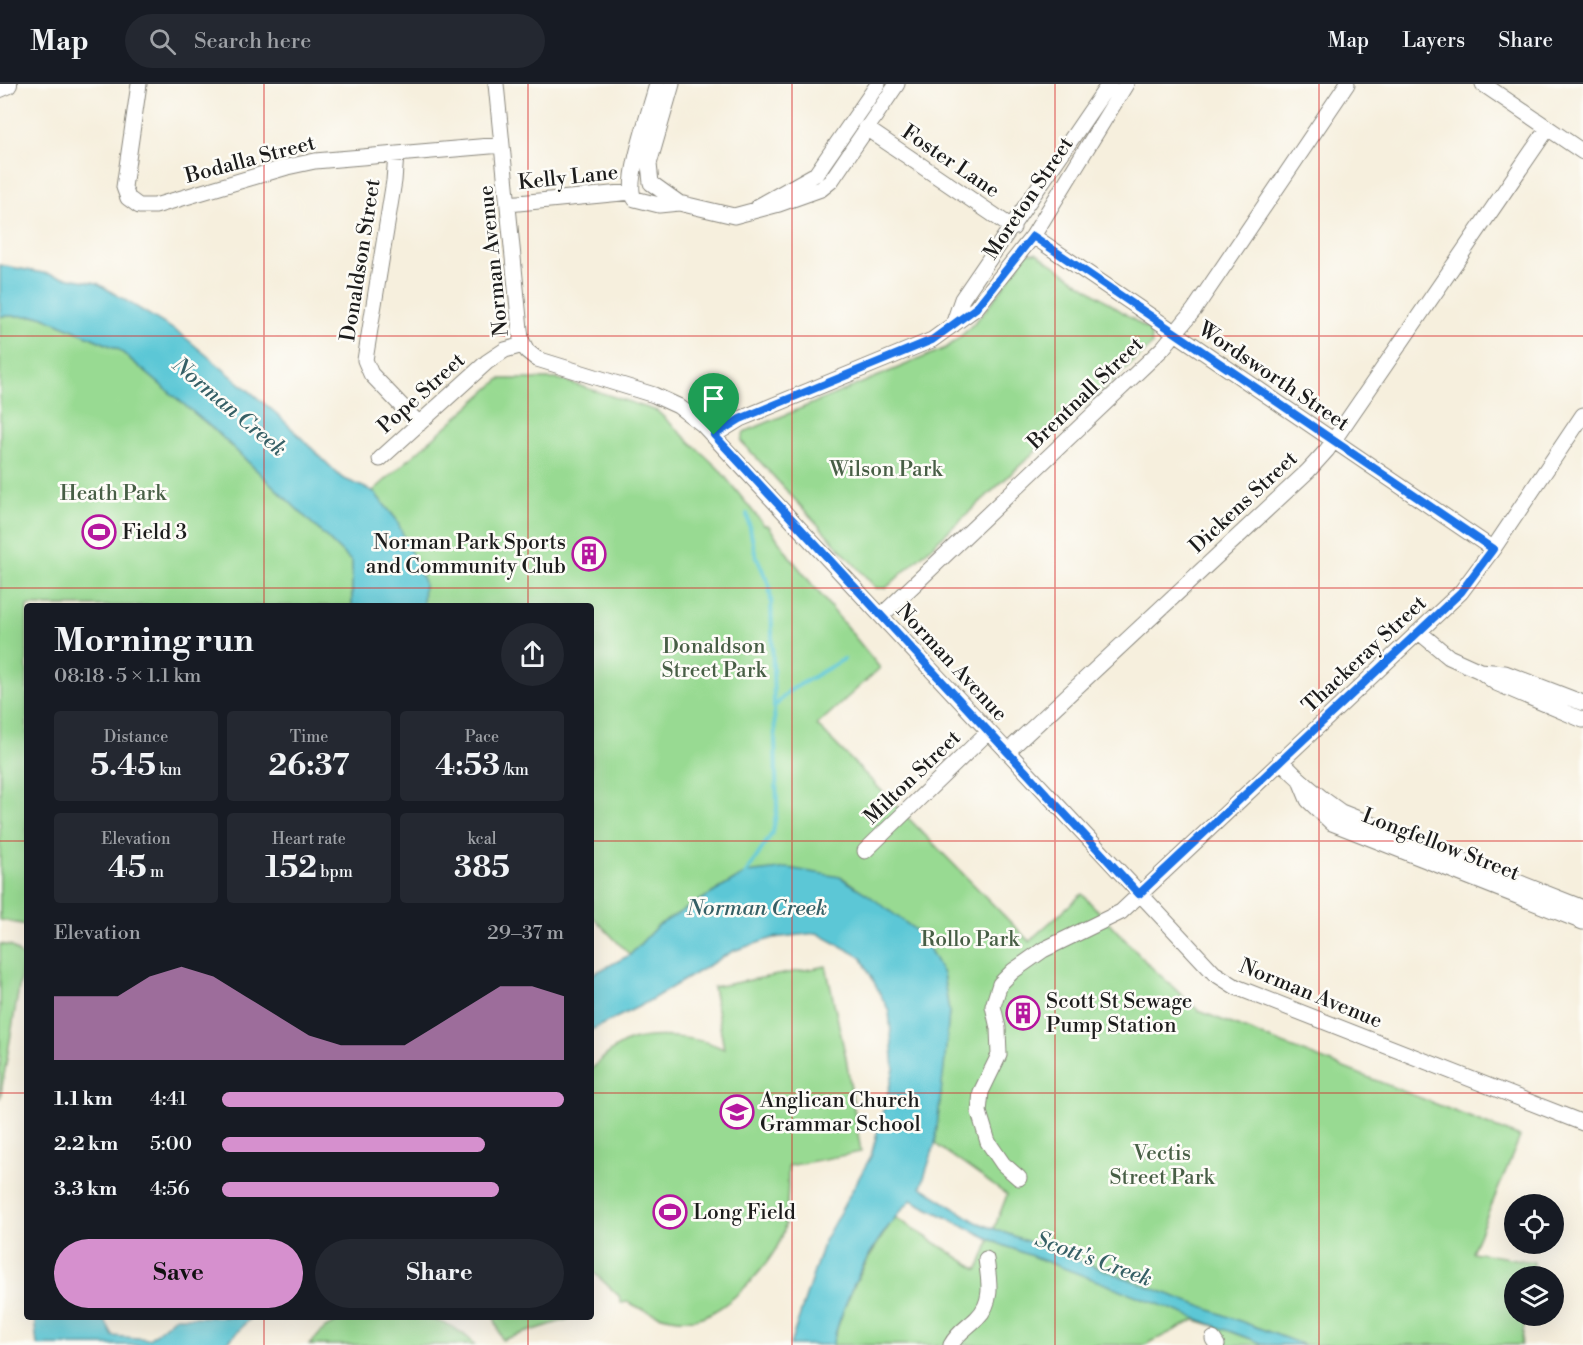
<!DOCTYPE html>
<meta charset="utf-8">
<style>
body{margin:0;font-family:"Libre Bodoni",serif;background:#242831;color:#f1f3f6;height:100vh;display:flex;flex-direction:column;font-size:22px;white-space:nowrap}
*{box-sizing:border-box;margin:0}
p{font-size:20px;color:#9ea1a6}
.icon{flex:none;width:33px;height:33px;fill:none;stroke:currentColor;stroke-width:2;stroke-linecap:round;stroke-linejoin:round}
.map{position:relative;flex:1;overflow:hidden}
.details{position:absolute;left:24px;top:519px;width:570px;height:717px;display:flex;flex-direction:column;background:#171b24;border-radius:6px;box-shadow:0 6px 24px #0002}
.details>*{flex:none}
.controls{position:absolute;left:1504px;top:1110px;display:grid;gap:12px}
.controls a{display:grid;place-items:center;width:60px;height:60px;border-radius:50%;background:#171b24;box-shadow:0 6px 24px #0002;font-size:30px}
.pin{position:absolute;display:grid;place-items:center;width:51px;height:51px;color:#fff;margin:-62px -26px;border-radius:50% 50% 50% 0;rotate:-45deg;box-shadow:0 0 6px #0007}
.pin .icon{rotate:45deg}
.round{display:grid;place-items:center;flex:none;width:63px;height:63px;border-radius:32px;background:#242831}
.summary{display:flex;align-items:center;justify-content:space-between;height:102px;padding:0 30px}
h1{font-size:33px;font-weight:800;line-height:45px}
.figures{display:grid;grid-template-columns:repeat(3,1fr);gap:9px;height:102px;padding:6px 30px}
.figures div{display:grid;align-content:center;border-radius:6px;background:#242831;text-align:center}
.figures b{font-size:30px;font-weight:800}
.figures small{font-size:16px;font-weight:400}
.figures p{font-size:16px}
.chart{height:168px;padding:12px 30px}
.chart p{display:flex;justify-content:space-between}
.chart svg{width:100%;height:108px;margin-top:6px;fill:#d690ce;opacity:.7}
.button{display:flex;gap:12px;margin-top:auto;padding:12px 30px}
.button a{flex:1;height:69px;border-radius:36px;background:#d690ce;color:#111;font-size:24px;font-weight:800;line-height:69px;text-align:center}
.button a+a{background:#242831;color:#f1f3f6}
ul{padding:0 30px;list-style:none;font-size:20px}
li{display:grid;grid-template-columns:96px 72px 1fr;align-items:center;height:45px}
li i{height:15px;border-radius:8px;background:#d690ce}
header{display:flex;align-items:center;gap:36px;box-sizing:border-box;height:84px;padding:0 30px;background:#171b24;border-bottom:2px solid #363941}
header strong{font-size:28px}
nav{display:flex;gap:33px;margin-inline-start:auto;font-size:21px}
.search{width:420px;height:54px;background:#242831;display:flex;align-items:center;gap:15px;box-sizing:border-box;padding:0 21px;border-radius:33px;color:#9ea1a6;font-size:22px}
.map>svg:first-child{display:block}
</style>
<header>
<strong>Map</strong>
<div class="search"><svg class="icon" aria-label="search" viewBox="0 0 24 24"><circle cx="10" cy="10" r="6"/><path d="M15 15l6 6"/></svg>Search here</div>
<nav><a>Map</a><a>Layers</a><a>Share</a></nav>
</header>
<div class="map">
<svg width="1583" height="1261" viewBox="0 0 1583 1261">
<rect width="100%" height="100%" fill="#fdfcf7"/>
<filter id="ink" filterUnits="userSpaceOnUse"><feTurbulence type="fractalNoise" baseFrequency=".0167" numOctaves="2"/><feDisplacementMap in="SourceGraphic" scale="12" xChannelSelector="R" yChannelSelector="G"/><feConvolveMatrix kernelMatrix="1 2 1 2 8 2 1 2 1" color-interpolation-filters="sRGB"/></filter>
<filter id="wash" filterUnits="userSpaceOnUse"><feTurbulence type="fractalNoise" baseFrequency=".008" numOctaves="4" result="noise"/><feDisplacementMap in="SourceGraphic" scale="24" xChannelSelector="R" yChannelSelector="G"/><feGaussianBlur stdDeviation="1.35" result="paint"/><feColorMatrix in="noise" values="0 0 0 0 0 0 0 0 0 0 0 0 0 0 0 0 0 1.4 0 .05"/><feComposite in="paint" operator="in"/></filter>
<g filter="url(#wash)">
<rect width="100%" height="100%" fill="#f6efdd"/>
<!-- green -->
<path fill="#98da92" stroke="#5a7b57" stroke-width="1.5" d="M1027 169H1036L1150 247 1152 261 886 504H876L741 357 744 348 946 264C980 240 1003 203 1027 169Z
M0 232H41L118 265 218 349 352 478V522H27V841L0 836Z
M500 295H559L657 327 718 384 764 441H768L790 473 880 584 817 641 1029 857 1082 810 1147 879 1199 927 1520 1053 1472 1168 1534 1178 1532 1192H1515V1232H1526L1521 1261H1227L1215 1242 1195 1236 1145 1261H832C847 1209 865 1177 895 1133L978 1186 1007 1111 935 1060 949 928 943 890 922 851 843 794 746 789 657 842 630 871 591 831V522H423V498L396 435 373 407Z
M0 860 11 862 24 874 0 1015Z
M826 882 846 974 861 1068 788 1082C788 1102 788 1126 784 1146 777 1176 725 1231 694 1235 671 1237 648 1229 628 1218L621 1219 619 1212 591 1186V986C602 974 616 961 632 956 658 949 701 953 724 965L713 903Z
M346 1233C392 1233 442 1223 475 1261H309L325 1244Z
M494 1233H575L502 1256Z"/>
<!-- water -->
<path fill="#5cc7d6" stroke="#3c7279" stroke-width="1.5" d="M0 181 97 199 181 250 277 330 342 394 373 407 396 435 424 498 423 522H352V478L218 349 118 265 41 232H0Z
M788 784 840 793 867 810 922 851 943 890 949 928 945 975 935 1060 921 1103 976 1138 1304 1261H1266L1000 1160 911 1116C872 1156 847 1207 832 1261H790L824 1157 871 1072 894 985 889 927 861 873 817 849 773 854 733 867 642 921 591 946V891L630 871 657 842 746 789Z
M34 1233H103L113 1252 149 1255 175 1233H251L225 1261H37Z"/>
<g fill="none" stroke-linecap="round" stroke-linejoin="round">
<!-- stream -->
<path stroke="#5cc7d6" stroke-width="4" d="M776 621 789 607 844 575
M745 791 773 748 777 724 771 516 769 501 755 469 747 430"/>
</g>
</g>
<g filter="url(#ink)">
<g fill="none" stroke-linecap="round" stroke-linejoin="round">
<!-- minor casing -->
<g stroke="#89867c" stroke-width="17">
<path id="minor" d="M139 0 124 103 128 114 139 122H155L287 83 315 77 502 61
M496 0 521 255 527 267 537 275 654 311 678 322 702 340 1214 889 1236 903 1583 1039
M657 0C652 21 623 101 635 115L659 121 679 119
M672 0 649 80 651 99 679 119 734 132 779 120 821 105 831 97 897 0
M1483 0 1583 68
M866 44 1013 144
M396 70 394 97 365 276 371 290 419 340
M508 120 632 108
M759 122 816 90 878 0
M1033 152 1493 465
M953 241 962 215 1109 0
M714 351 740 335 932 256 976 224 1033 152 1126 0
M380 375 487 278 505 266 523 261
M881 532 1163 264 1194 226 1347 0
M1419 548 1449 573 1480 587 1496 599 1583 636
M1480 587 1505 589 1583 619
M1007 668 1308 387 1327 366 1548 44
M1280 676C1298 695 1319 713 1341 728L1583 824
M1301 699 1308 716 1332 739 1583 838
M865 767 988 648
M1019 1094 1003 1080 988 1058 979 1028 981 1008 999 971 998 944 993 922 1000 900 1013 887 1043 866 1121 828 1461 508 1493 465 1583 331
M1213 1255 1217 1261
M951 1261C958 1248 967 1244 977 1234 994 1218 989 1196 986 1175"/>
</g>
<!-- major casing -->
<g stroke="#89867c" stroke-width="22">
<path id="major" d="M0 3 7 0"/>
</g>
<!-- minor -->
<use href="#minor" stroke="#fff" stroke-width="15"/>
<!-- major -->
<use href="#major" stroke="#fff" stroke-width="20"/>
</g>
</g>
<g fill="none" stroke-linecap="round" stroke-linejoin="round" filter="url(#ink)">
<!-- route casing -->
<g stroke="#fff" stroke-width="12">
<path id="route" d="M1033 152 1493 465 1461 508 1139 810 714 351 740 335 932 256 976 224Z"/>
</g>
<!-- route -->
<use href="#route" stroke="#1a73e8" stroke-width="8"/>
</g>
<!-- grid -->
<path fill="none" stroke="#d62828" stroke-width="1.5" stroke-opacity="0.55" d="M264 0V522M528 0V522M792 0V1261M1055 0V1261M1319 0V1261M0 252H1583M0 504H1583M0 757H27M591 757H1583M0 1009H27M591 1009H1583M264 1233V1261M528 1233V1261"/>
<!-- icons -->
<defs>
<g id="stadium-ring" transform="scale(1.725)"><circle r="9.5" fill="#fdfcf7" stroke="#b5179e" stroke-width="1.5"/><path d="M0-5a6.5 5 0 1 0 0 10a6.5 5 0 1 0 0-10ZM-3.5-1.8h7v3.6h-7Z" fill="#b5179e"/></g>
<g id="building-ring" transform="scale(1.725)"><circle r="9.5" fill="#fdfcf7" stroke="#b5179e" stroke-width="1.5"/><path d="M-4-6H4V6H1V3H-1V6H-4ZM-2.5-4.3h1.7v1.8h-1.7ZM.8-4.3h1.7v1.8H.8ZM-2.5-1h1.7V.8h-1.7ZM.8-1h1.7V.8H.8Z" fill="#b5179e"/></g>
<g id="school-ring" transform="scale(1.725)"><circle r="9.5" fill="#fdfcf7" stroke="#b5179e" stroke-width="1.5"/><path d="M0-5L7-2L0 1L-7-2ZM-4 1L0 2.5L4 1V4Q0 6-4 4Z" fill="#b5179e"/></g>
</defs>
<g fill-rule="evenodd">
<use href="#stadium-ring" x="99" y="448"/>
<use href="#building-ring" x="589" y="470"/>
<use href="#building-ring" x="1023" y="929"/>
<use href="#school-ring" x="737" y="1028"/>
<use href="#stadium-ring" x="670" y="1128"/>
</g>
<g text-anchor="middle" stroke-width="5" stroke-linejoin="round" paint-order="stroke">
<!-- street labels -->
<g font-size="21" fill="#1c1c1c" stroke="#fdfcf7">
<text transform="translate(250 75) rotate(-15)" y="7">Bodalla Street</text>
<text transform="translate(951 77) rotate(34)" y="7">Foster Lane</text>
<text transform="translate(568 93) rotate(-6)" y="7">Kelly Lane</text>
<text transform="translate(1028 114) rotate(-56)" y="7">Moreton Street</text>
<text transform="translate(360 176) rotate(-81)" y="7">Donaldson Street</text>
<text transform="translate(493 177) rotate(-96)" y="7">Norman Avenue</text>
<text transform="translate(1274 292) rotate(34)" y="7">Wordsworth Street</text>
<text transform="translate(421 309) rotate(-42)" y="7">Pope Street</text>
<text transform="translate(1085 309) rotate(-44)" y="7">Brentnall Street</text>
<text transform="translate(1243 418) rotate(-43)" y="7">Dickens Street</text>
<text transform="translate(1364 570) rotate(-43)" y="7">Thackeray Street</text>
<text transform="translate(952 578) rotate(47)" y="7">Norman Avenue</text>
<text transform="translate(912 693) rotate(-44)" y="7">Milton Street</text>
<text transform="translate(1441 760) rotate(21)" y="7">Longfellow Street</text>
<text transform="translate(1311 909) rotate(22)" y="7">Norman Avenue</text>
</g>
<!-- park labels -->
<g font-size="21" fill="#475e45" stroke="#fdfcf7">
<text x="886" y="392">Wilson Park</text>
<text x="113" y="416">Heath Park</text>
<text x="714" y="569">Donaldson<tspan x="714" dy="24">Street Park</tspan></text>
<text x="970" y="862">Rollo Park</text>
<text x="1162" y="1076">Vectis<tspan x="1162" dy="24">Street Park</tspan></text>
</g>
<!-- poi labels -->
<g font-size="21" fill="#1c1c1c" stroke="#fdfcf7" text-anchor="start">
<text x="122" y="455">Field 3</text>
<text x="566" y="465" text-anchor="end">Norman Park Sports<tspan x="566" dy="24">and Community Club</tspan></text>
<text x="1046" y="924">Scott St Sewage<tspan x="1046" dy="24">Pump Station</tspan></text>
<text x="760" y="1023">Anglican Church<tspan x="760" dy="24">Grammar School</tspan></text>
<text x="693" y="1135">Long Field</text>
</g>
<!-- water labels -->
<g font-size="22" font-style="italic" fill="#366066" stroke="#fdfcf7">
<text transform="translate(230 322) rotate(40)" y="8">Norman Creek</text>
<text x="757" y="831">Norman Creek</text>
<text transform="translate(1094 1174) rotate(20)" y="8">Scott's Creek</text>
</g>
</g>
</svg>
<div class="controls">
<a><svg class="icon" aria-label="locate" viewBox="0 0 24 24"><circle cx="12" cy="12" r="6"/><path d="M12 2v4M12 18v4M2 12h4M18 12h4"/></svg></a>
<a><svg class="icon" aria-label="layers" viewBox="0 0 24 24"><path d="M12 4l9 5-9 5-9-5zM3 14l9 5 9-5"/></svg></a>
</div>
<div class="pin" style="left:714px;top:351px;background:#1e9e55"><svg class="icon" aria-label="arrive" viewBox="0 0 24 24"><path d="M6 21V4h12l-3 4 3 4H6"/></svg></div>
<section class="details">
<div class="summary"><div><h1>Morning run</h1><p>08:18 · 5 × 1.1 km</p></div><a class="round"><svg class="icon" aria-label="share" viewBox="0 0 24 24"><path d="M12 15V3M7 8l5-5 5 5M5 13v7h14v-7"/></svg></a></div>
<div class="figures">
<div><p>Distance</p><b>5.45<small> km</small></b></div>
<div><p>Time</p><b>26:37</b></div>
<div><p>Pace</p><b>4:53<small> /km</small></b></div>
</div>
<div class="figures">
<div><p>Elevation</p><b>45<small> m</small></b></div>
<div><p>Heart rate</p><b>152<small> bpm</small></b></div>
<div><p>kcal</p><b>385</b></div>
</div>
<div class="chart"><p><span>Elevation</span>29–37 m</p>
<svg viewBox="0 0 160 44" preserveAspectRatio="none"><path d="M0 44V18L10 18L20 18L30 10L40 6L50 10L60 18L70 26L80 34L90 38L100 38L110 38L120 30L130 22L140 14L150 14L160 18V44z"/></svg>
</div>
<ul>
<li><b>1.1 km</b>4:41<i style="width:100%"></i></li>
<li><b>2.2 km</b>5:00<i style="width:77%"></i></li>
<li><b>3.3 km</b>4:56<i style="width:81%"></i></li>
</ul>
<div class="button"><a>Save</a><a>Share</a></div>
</section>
</div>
